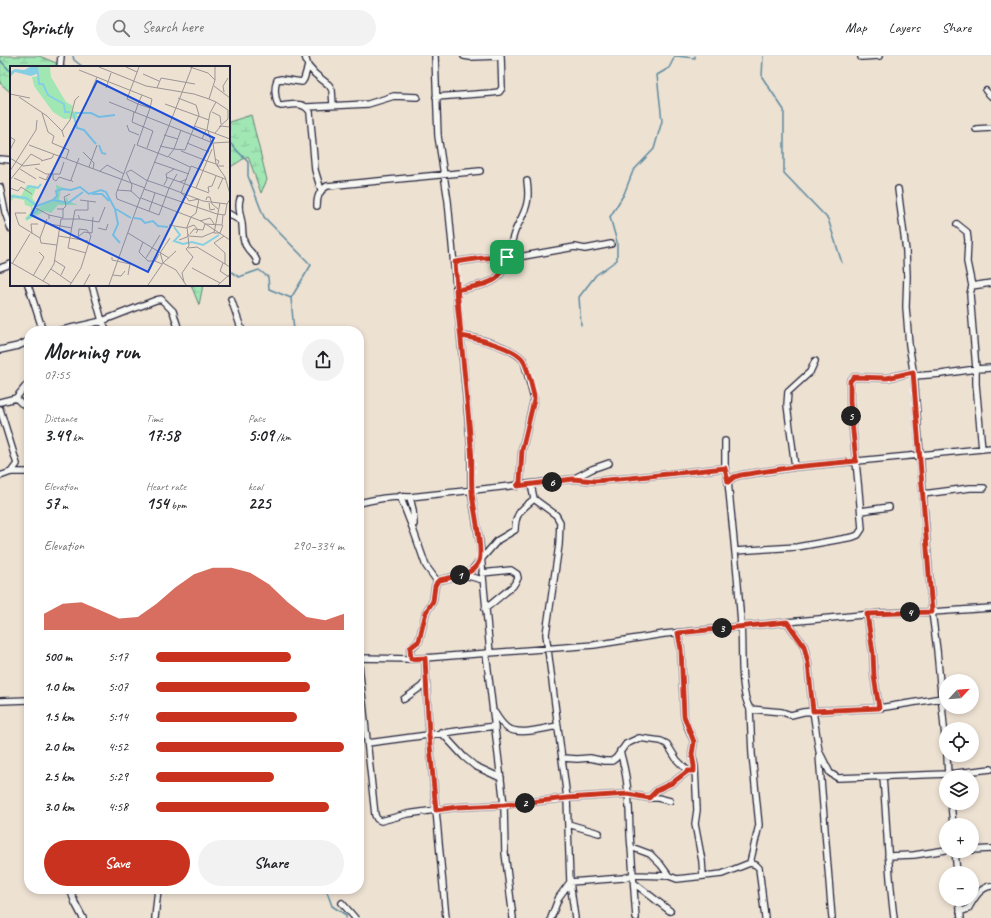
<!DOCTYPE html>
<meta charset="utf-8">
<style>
body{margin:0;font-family:Caveat,sans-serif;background:#f2f2f2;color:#202124;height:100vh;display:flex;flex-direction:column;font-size:15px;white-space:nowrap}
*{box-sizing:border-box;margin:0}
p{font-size:13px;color:#757577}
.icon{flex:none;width:22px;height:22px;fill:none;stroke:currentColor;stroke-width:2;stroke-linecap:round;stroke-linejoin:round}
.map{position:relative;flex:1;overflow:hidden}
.panel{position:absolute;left:24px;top:270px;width:340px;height:568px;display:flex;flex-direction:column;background:#fff;border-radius:16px;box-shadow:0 2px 6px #0003}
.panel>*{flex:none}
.needle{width:26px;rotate:64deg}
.buttons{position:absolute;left:939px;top:618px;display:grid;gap:8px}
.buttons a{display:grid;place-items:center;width:40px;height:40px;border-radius:50%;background:#fff;box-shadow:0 2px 6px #0003;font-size:20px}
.pin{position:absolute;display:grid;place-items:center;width:34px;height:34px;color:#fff;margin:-17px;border-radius:8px;box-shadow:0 2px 6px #0006}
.km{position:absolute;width:20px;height:20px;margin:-10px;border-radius:50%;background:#222;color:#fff;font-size:11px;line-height:20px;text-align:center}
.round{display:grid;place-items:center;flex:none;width:42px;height:42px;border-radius:21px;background:#f2f2f2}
.summary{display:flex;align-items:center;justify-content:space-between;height:68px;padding:0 20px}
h1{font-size:22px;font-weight:800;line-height:30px}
.stats{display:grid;grid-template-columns:repeat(3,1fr);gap:6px;height:68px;padding:4px 20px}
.stats div{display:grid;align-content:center}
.stats b{font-size:17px;font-weight:800}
.stats small{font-size:11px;font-weight:400}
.stats p{font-size:11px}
.chart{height:112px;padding:8px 20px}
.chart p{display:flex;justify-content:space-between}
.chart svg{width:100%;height:72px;margin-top:4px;fill:#c8321e;opacity:.7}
.cta{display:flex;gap:8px;margin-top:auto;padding:8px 20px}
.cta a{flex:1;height:46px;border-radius:24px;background:#c8321e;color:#fff;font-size:16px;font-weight:800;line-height:46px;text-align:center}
.cta a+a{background:#f2f2f2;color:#202124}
ul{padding:0 20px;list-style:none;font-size:13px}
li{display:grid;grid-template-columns:64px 48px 1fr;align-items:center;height:30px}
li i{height:10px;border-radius:5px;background:#c8321e}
header{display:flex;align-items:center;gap:24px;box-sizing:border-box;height:56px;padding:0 20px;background:#fff;border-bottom:1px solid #e0e0e0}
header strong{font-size:19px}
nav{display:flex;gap:22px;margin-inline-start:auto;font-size:14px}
.search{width:280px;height:36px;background:#f2f2f2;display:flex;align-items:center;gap:10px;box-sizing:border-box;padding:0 14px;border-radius:22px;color:#757577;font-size:15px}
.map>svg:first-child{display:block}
</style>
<header>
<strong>Sprintly</strong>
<div class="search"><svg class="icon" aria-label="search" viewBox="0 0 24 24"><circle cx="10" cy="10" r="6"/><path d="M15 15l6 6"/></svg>Search here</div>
<nav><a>Map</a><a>Layers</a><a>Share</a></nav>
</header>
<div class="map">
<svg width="991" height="862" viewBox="0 0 991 862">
<defs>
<pattern id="wetland-marsh" width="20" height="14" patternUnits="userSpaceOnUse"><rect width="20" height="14" fill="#a1e7b4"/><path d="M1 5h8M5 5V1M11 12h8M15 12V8" fill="none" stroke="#8ac69c"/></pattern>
</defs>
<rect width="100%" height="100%" fill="#ede1d2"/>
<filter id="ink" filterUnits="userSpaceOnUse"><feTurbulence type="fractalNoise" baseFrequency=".025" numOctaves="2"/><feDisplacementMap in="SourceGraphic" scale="8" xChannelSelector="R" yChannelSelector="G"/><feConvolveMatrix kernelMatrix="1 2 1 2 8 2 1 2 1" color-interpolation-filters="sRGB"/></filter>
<g filter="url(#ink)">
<!-- wetland -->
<path fill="url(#wetland-marsh)" stroke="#628478" d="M0 0H39L66 11H11V37L0 27Z
M251 59 267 124 261 137 248 100 229 112V66Z
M191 229H203L199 249Z"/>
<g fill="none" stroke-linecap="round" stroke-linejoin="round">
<!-- stream -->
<path stroke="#5d8aa0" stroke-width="1.5" d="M73 0 74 4 83 11
M676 0 695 2V0
M763 0 762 21 784 54V117L828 163 842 207
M0 4 11 16
M229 86 248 106V120L264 161 311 209 291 242 294 275
M229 214 239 221 259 214 268 221 269 233 291 242
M581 269 579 241 596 219 617 204V186L610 161 624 138 633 115 654 93 662 65 657 19 669 12 675 0
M326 833 332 850 346 859V862"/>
<!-- street casing -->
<g stroke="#22223b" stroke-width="8">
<path id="street" d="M305 0 308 10 315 18 329 29 332 34 333 49
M435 0 438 80 448 145 471 393V434L480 488 490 597
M861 1 879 0
M308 10 304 23 302 26 281 23 277 24C274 30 275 42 278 49L281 50C292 49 304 45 310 56L315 114 321 134
M60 11 61 0
M986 35 991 40
M436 41 491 37 499 36 502 32 501 0 470 1 464 0
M307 51 368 48 394 40 417 41
M976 73 991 72
M0 103 11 104
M0 131 5 156 11 173
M898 133 906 195 907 220 906 251 909 289 914 320 932 556 937 594 946 693
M240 143C237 152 241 159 242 168 243 177 242 186 248 193 252 198 256 200 257 206
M317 150C317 141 319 135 327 130L480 115
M229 158 241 165
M957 168 967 176 968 184 967 206 972 230
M455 206 483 202 524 200 575 191 585 193 611 188
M0 212 11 208
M28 229 43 275
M92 229 102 265 107 275
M456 234C467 232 491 229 498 221 507 211 510 188 515 175 519 166 525 157 527 147 529 139 528 133 527 125
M231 243 242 275
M58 275 102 265 156 244 161 243 173 255 179 275
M461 280C478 282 513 291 524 305L534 343 522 394 520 425 517 430
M0 294 18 290 29 285
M991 312 976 313V328L982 393 795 411 741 419 734 421 728 426C733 474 738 521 741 569 743 592 739 634 750 653L782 656 791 659 803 656 813 655 819 695 830 717 838 722 948 718 991 713
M914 320 941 318 976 313 970 238 972 230 991 227
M16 342 21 347 29 351
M0 346 16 342 29 326
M0 353 17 408 11 416
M725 385V411L728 426
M982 393 991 392
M795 411 787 349 788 336 810 316 815 305
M0 420 11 416H29
M573 423 592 413 609 407
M923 438 970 432H984
M400 440 414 476 426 510 437 525
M410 441 413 454 414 468
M534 443 556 459 560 466 559 489 546 578 567 742 628 738 649 742H658L670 745
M359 447C376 443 393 440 410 441L573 423 595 425 630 422 725 412
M861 455 889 451
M735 495 797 491 853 481 858 479 862 473 859 436 850 346V325L854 321 887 322 913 316
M482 517 511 514 517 518 518 522 513 530 485 553
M464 519 483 524
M867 558 873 597 874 620 879 652
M787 566 804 590 808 607 813 655 879 652 942 642
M678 577 681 593 684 660 686 667 694 686 692 698 695 711 697 754 695 768 702 805 703 820
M486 597 504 749 505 797 513 862
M359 602 411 603 594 589 664 578 787 566 883 557 932 556 991 552
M425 602 429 679 446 862
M411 603 410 593 419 585 426 556 433 545 435 530 437 526 440 524 466 518 471 515 498 484 515 474C515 457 522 453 534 443L531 428
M359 609 375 759 377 763 381 765 407 758 457 751 504 749 567 742 570 826 575 862
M404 643 421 631 426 625
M0 645 29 644
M750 653 752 698 759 769 750 807
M495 657C498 662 502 668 507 672 521 680 544 672 558 670
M441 676 464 701 475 710 501 722
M368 687 495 670
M620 695C624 709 627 723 628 738 630 755 629 773 631 791L650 798 661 809 669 820
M819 699 832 862
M947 699 948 721
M563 702 577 703 590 702 604 705H612L616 702 626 688 639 682 661 685 667 688 677 704 688 715H694
M883 721C887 768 888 815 894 862
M649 742 657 734 672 727 688 715
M951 747 953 769
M568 768 599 777
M631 791 636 862
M972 794 991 793
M955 795 957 817
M955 796 966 795
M888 800 914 799 946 794
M634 827 670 855
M70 833 75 847 83 862
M959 843 961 862
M342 847 355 862
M960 856 968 853C974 843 979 832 991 830
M155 862 158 833
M551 862 559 841 570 826 623 822 634 819 669 820 677 823 722 818 750 807 756 809 759 812 765 862"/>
</g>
<!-- street -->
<use href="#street" stroke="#f6f6f2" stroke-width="5.5"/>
</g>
</g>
<g fill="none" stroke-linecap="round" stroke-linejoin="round" filter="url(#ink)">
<!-- route casing -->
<g stroke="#fff" stroke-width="8">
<path id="route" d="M507 201C505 207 503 215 498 221 491 229 467 232 456 234 461 286 467 338 471 391 473 409 470 427 473 445 475 457 483 496 479 505 473 520 454 520 440 524L437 526 435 530 433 545 426 556 419 585 410 592 411 603 425 602 429 679 436 754 457 751 504 749 567 742 628 738 649 742 657 734 672 727 688 715H694V710L692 698 694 686 684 660 681 593 678 577 787 566 804 590 808 607 813 655 879 652 874 620 873 597 867 558 932 556 913 316 887 322 854 321 850 325V346L856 405 794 411 741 419 734 421 728 426 725 412 630 422 595 425 573 423 517 430 520 426 522 394 534 344V339C531 328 529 316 524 306 518 292 475 282 461 280L455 206 483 202 507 201"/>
</g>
<!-- route -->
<use href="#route" stroke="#c8321e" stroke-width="5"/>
</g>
<!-- overview -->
<g transform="translate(10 10)">
<rect width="220" height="220" fill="#ede1d2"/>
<path d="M28 1H40L41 11 56 36 63 40 62 45 68 46 67 49 71 52 54 53 43 46 24 20 22 11 29 10ZM17 119 27 120 22 132 26 137 22 141 24 144 47 131 46 119 57 123H51L49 134 54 135 57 131 58 135 68 139H48L41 147 35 145 16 155 15 152 21 146V141L15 139 14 134 4 132 0 136V130L3 128 11 130Z" fill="#a1e7b4"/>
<path d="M20 1H28L29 7 21 10 5 6 0 11V6L5 3 14 4Z" fill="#84cfe4"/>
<path fill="none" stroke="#84cfe4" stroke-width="2" d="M28 7 29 18H33L38 29 54 38 55 46H60M63 46 67 62 74 64 86 78M65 47H81L89 51 105 49M89 79 92 87 96 88M17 123 19 120 28 122 31 118M82 128H92L99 135M0 130 16 132 27 140 43 134 47 130 46 125 52 123 61 124 70 121 79 128 91 124 96 126 105 143 108 158 103 169 110 177M43 134 58 137 73 126M106 143 121 152M124 152 131 153 135 157 143 155 148 160 158 161M17 153 28 144M164 161 170 169 164 175 173 178 182 176 193 179 209 169"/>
<path fill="none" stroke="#9c9596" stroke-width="1" d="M89 1 136 20 184 28 199 33M116 1 127 6M180 1 198 7 205 14 199 33 206 36 200 47 197 64M205 1V14M69 4 142 33 140 42M133 8 149 15M204 20 220 32M96 22 101 7M147 22 151 12 185 18M214 26 213 20 218 12M0 28 20 32M132 29 128 38 140 42 127 79 158 91 164 83 175 84 189 49 186 39 168 32M9 31 37 50 52 65 54 71M78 33 87 11M99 36 203 77 206 98 215 111 220 128M206 36 218 44V53L209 61M155 38 199 54M124 46 122 56 143 65 137 82M202 46 210 50 211 58M32 47 38 66 44 70 42 77 59 84 56 93M125 47 128 38 117 33 129 1M117 59 119 65 129 69M184 60 196 64M198 64 201 76M52 65 60 54 65 34 69 30M205 67 211 60 220 61M154 69 168 73M0 71 5 74 0 84M192 73 196 64 220 73M177 77 199 86M203 77 220 76M125 78 106 128 107 133 149 149 159 122 193 135 217 138 220 133M19 79 135 122M150 80 164 83 171 64M171 85 197 95 202 83M73 86 84 97 83 103M159 91 180 101M0 92 13 100 30 98M205 93 209 95 207 100H214M31 95 42 92 44 88M144 96 179 108M79 101 87 79M25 102 36 108H50M10 103 26 113M0 105 26 64 27 54M90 105 97 99 114 108M116 106 122 119 121 125 130 133M117 106 121 104 136 114 159 122 167 108M43 108V113L46 115 49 111 61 115M50 108 54 96M29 111 36 114 39 108M156 111 170 116 177 113M4 112 15 117M0 114 21 88 32 94M63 116 61 114 69 92M170 116 199 127M154 119 157 113 156 108 164 103M0 122 8 125 11 121 22 128M186 122 197 95 206 98M134 123 207 148 215 149 217 138M208 123 213 112M107 124 121 125M199 126 198 121 202 120 206 110M131 132 191 155 220 174M177 132 171 127 181 100 215 113M177 132 179 135 189 133M70 134 86 136M196 134 197 131H200L202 138 208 143M199 137 200 144 205 143M210 137 204 167H210L213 159M24 141 39 149M53 143 56 140 54 131 60 128M139 145 145 127M16 147H5L9 159 30 172 31 177 47 179M181 151 186 147 189 133M39 153V149L53 152V143H47M70 153 89 156 95 141M190 155 200 152 205 159M34 157 62 162M159 159 176 162 184 159 188 164 186 167M88 162 96 164 98 158M118 167 159 192M22 168 21 158H28M180 168 184 163 193 164 195 158 212 159 213 149M49 170 78 175M69 170 74 166 82 167 83 151M179 170 192 171 204 166M214 170 204 177 215 187V198M30 172 37 153M169 174 177 171 179 168M133 176 129 186 138 195H145M178 182 187 181 220 201M150 186 153 197 166 204 176 219M76 187 58 182 65 144H78V135M150 187 160 172M149 188 145 195 152 198M102 191V194L120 198 118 209M136 192 150 169M44 194 55 201 51 209M0 196 40 219M213 197 210 205 219 211M2 198 20 168M182 202 210 217M41 203 61 217M103 209 111 210 115 205M23 210 34 191 29 186M33 215 44 198 51 153H70L68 149M174 216 172 207 183 191 176 183 179 180 177 161 181 151M60 219 71 202 81 170 77 164 69 163 68 173M74 219 80 208M99 219 127 141 182 1M138 219 153 197 166 185M208 219 220 208"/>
<path fill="#1d4ed8" fill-opacity="0.15" stroke="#1d4ed8" stroke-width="2" d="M87 15 204 72 138 206 21 149Z"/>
<rect width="220" height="220" fill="none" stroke="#22223b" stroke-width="2"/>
</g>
</svg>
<div class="buttons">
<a><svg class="needle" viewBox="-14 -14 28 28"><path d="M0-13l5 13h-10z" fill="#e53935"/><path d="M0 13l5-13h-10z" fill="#757577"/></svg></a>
<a><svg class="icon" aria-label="locate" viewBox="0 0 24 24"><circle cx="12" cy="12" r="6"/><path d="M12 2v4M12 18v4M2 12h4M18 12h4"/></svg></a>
<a><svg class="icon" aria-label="layers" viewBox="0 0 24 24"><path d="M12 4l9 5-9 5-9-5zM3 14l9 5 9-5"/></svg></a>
<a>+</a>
<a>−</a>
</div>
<div class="pin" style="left:507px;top:201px;background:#1e9e55"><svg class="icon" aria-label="arrive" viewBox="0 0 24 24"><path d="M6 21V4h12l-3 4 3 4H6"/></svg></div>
<b class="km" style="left:460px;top:519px">1</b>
<b class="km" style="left:525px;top:747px">2</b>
<b class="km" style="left:722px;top:572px">3</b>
<b class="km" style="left:910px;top:556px">4</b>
<b class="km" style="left:851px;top:360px">5</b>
<b class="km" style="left:552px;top:426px">6</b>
<section class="panel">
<div class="summary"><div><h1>Morning run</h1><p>07:55</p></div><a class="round"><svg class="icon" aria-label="share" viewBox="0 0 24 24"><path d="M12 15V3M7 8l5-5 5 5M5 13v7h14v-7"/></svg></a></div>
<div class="stats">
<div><p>Distance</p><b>3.49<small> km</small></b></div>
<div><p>Time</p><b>17:58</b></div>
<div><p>Pace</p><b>5:09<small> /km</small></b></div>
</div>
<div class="stats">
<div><p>Elevation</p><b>57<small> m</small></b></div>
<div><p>Heart rate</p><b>154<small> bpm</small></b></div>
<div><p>kcal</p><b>225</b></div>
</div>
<div class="chart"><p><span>Elevation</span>290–334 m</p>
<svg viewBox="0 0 160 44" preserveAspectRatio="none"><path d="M0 44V34L10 28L20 27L30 32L40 37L50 36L60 28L70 18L80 10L90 6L100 6L110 9L120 16L130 27L140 36L150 38L160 34V44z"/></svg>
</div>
<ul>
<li><b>500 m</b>5:17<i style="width:72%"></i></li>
<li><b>1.0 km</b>5:07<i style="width:82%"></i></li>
<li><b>1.5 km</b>5:14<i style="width:75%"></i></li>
<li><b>2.0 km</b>4:52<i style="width:100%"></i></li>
<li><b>2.5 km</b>5:29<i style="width:63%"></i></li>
<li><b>3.0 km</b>4:58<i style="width:92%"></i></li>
</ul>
<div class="cta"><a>Save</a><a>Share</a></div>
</section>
</div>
